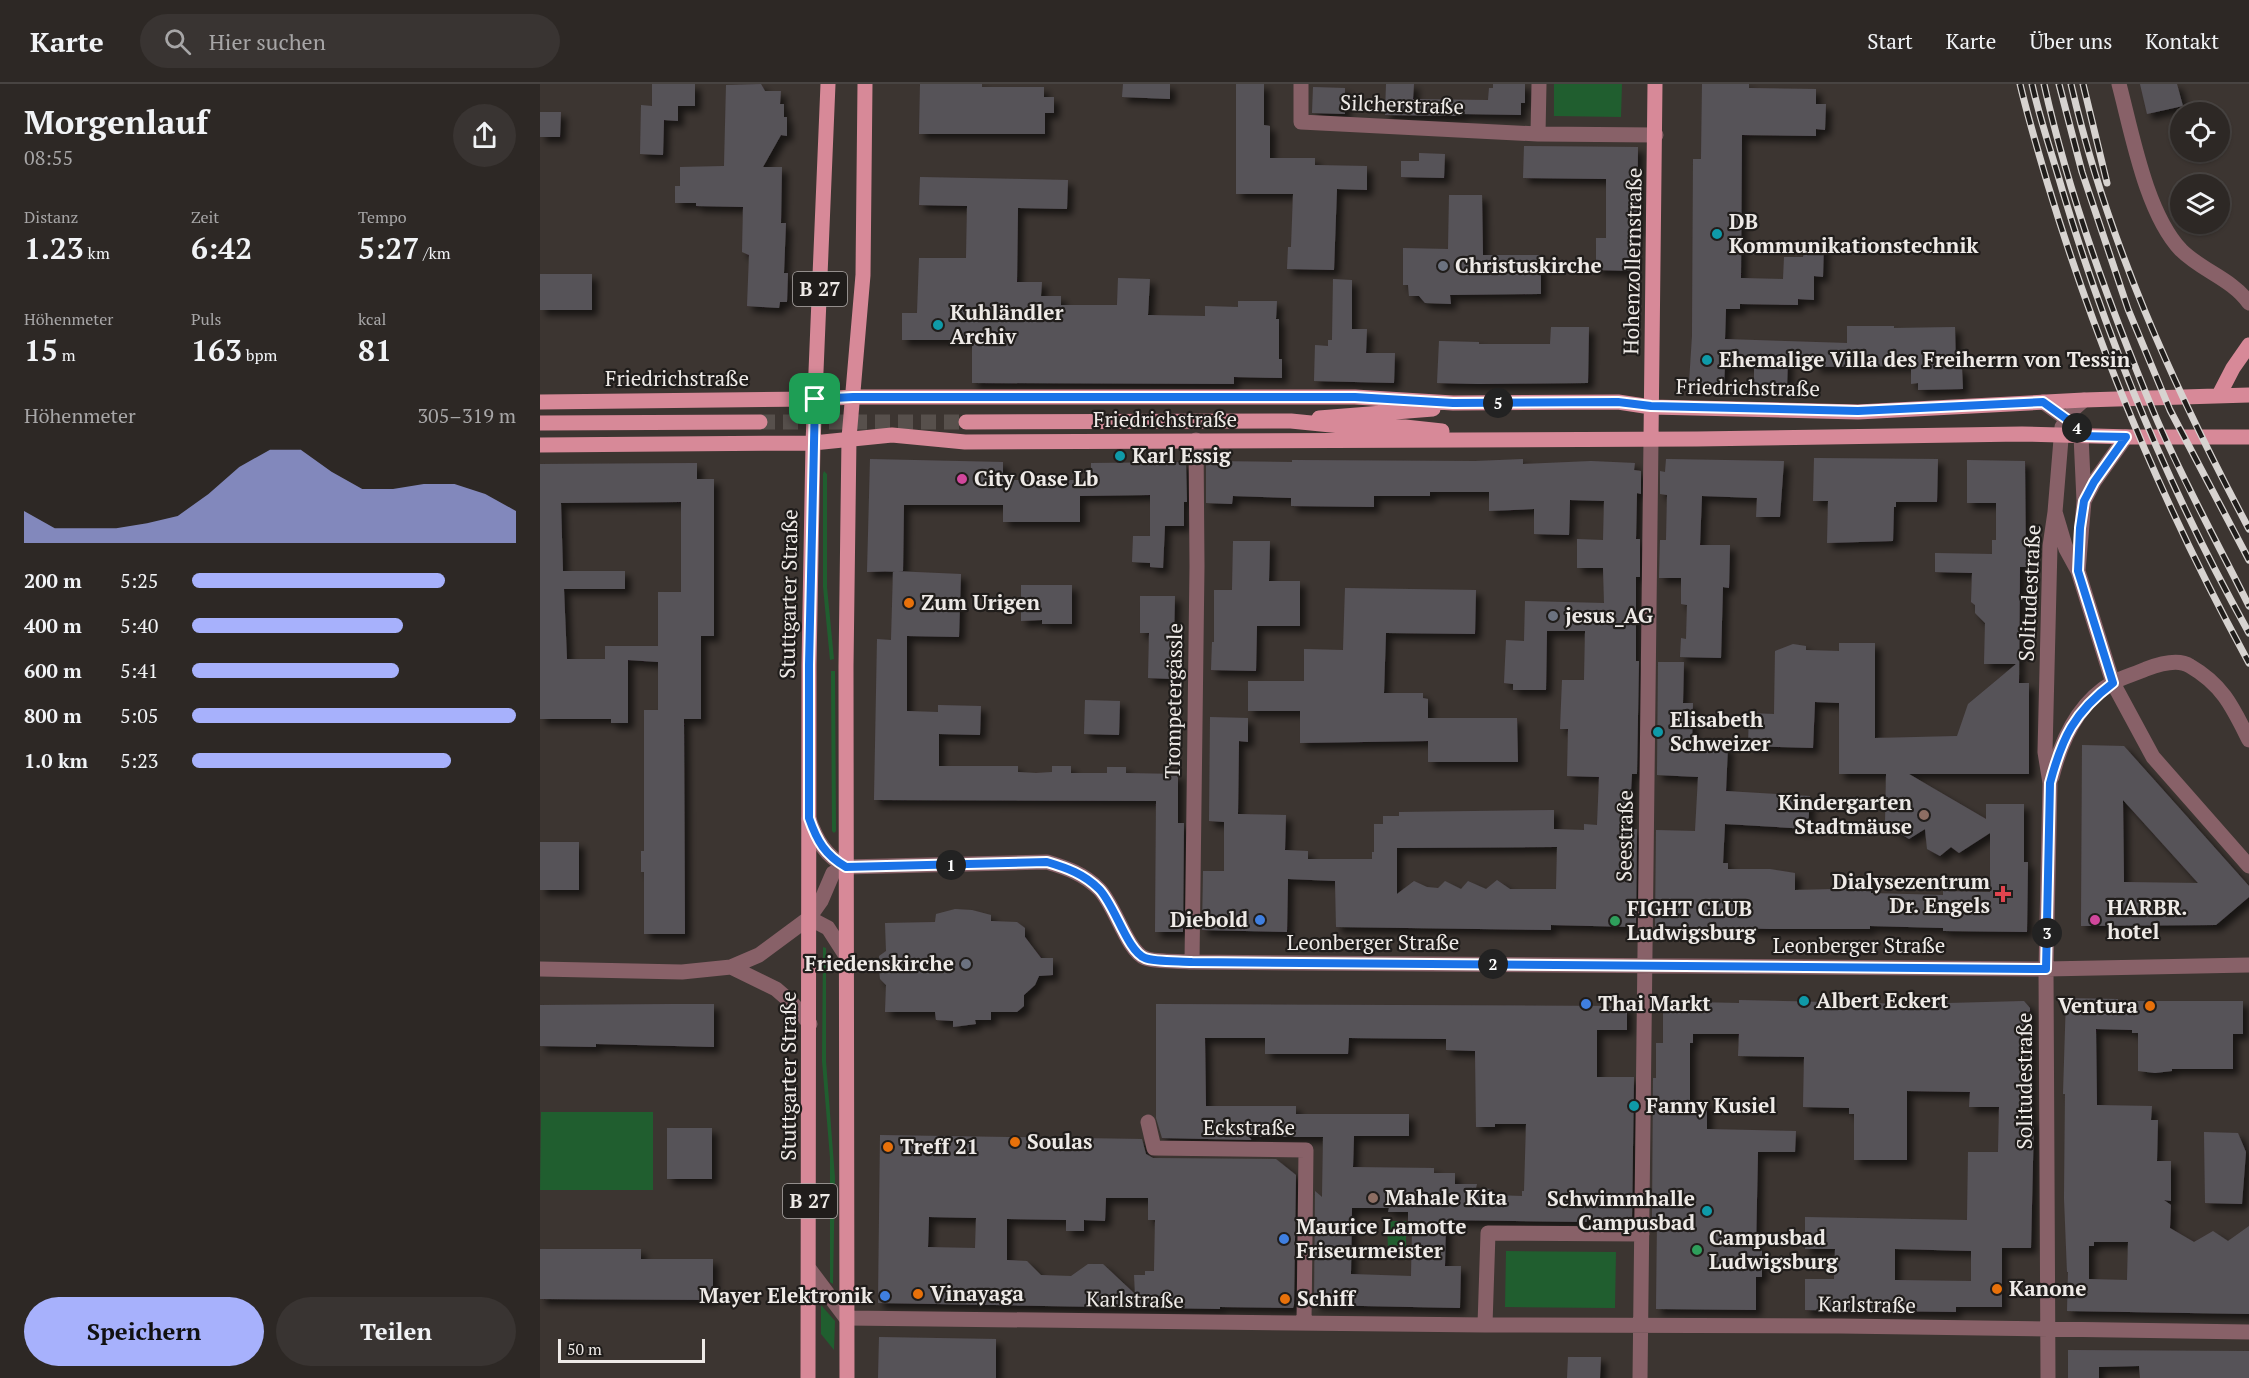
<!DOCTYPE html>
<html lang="de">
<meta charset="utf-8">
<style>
body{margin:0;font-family:"PT Serif",serif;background:#393432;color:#f1f3f6;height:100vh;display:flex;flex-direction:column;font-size:22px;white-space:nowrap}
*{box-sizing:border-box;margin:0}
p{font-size:20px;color:#a7a6a7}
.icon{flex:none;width:33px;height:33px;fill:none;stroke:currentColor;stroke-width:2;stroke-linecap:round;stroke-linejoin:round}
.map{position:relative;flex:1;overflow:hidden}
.side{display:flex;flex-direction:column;background:#2d2825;width:540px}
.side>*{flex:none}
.buttons{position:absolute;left:1630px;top:18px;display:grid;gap:12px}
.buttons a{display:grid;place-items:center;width:60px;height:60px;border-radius:50%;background:#2d2825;box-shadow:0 2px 4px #0004,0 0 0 2px #484442;font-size:30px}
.scale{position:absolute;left:18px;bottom:15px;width:147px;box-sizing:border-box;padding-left:6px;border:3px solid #eeeae7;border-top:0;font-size:16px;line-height:21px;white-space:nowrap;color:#eeeae7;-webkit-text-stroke:4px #201d1b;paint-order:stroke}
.pin{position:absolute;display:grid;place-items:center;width:51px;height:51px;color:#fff;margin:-26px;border-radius:12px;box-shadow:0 3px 9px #0006}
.km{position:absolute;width:30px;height:30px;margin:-15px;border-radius:50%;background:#222;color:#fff;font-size:16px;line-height:30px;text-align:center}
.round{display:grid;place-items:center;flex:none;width:63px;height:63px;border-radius:32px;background:#393432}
.overview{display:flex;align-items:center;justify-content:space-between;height:102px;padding:0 24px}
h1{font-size:33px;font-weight:600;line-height:45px}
.figures{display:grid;grid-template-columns:repeat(3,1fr);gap:9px;height:102px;padding:6px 24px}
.figures div{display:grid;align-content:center}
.figures b{font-size:30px;font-weight:600}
.figures small{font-size:16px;font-weight:400}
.figures p{font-size:16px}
.chart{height:168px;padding:12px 24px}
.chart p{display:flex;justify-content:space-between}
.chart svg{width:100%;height:108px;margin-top:6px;fill:#a7b1fc;opacity:.7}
.primary-button{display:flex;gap:12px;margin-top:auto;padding:12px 24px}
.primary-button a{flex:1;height:69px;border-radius:36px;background:#a7b1fc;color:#111;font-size:24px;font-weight:600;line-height:69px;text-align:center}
.primary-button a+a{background:#393432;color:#f1f3f6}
ul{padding:0 24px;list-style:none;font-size:20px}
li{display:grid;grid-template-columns:96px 72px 1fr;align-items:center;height:45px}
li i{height:15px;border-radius:8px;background:#a7b1fc}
header{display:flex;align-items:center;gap:36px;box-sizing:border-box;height:84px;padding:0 30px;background:#2d2825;border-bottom:2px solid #484442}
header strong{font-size:28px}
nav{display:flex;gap:33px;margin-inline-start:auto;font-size:21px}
.search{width:420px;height:54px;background:#393432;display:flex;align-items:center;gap:15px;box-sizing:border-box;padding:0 21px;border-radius:33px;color:#a7a6a7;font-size:22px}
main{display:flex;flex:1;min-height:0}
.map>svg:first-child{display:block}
</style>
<header>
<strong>Karte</strong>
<div class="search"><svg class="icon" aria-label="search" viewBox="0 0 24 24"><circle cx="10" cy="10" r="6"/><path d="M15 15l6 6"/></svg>Hier suchen</div>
<nav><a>Start</a><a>Karte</a><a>Über uns</a><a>Kontakt</a></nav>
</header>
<main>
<section class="side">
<div class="overview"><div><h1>Morgenlauf</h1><p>08:55</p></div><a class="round"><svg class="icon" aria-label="share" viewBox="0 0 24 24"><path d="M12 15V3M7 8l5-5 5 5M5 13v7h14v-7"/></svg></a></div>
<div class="figures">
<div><p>Distanz</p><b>1.23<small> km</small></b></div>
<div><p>Zeit</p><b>6:42</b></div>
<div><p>Tempo</p><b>5:27<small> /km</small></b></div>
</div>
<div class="figures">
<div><p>Höhenmeter</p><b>15<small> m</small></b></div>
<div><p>Puls</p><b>163<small> bpm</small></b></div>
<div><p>kcal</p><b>81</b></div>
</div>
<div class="chart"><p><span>Höhenmeter</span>305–319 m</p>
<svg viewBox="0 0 160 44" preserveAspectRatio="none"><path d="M0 44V31L10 38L20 38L30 38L40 36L50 33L60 24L70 13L80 6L90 6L100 15L110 22L120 22L130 20L140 20L150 24L160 31V44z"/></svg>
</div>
<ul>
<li><b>200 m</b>5:25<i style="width:78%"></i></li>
<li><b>400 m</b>5:40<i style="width:65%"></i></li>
<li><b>600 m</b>5:41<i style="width:64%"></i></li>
<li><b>800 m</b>5:05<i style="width:100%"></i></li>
<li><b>1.0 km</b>5:23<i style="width:80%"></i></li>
</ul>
<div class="primary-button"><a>Speichern</a><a>Teilen</a></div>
</section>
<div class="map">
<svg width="1709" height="1294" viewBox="0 0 1709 1294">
<defs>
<filter id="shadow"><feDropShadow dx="5.5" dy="5.5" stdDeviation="3" flood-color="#0009"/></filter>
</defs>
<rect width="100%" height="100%" fill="#3c3531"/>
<!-- green -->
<path fill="#205e2f" d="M1014 0H1082L1081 33 1014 32Z
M284 387 287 390V503L294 575 290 576 283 503V390Z
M291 587H295L296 747 294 749 292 747Z
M283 863 286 864V977L295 1094 293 1200 290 1198V1074L282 977Z
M1 1028H113V1106H0Z
M847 1137H866V1166H848Z
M966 1167 1076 1168 1075 1224 965 1223Z
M281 1221 295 1237 294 1266 281 1250Z"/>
<!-- building -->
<path fill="#575359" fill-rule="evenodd" filter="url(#shadow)" d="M112 0H155V22H138V37L124 36 123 71 100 70 101 21 112 22Z
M221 0 225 7H241L240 20H244V33H247V52L241 51 223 83H242L241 139H246L244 189H248L247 218H240L239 224 207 222 209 171 202 168 203 123 156 122V119H135V102H140V83L184 82 186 1Z
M380 0H442V3H504V13H514V29H505V50H379Z
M583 0H630V15L582 13Z
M696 0H724V41L730 42V74H775V81L827 82V106L797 105 794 186 747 185 748 163H751L753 110H696Z
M846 0H874L873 15 948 16 949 4H953V0H985V19H981V31L922 30V32L845 31Z
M1162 0H1209V4L1276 5V20H1286L1285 46 1276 45V52L1202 51 1201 194 1243 195 1244 173H1263L1264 156 1284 157 1283 193 1274 192V216L1258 215V221L1200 220V225H1186L1185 255 1307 259V242H1354V244L1415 243 1416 284H1422L1423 305 1378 306V299L1371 300V282L1275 283V275L1248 274 1247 304H1214V281L1185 282 1184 300 1149 299 1152 252 1153 75H1161Z
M1600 0H1637L1643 22 1607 30Z
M773 3 805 4V30L772 29Z
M0 28H21L20 53H0Z
M984 62 1098 63 1097 148H1093V187L1056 186V154H1066V95L983 94Z
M879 69 905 70 904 94 861 93V77H879Z
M380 93 528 96 527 125 478 124 477 198H502L501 212H521V221H577L578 194 610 195 608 231 665 232V222L698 223V217H737L736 235H739V275H742V294L694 293V300L432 299V256H362V229H377L379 174H426L427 122 379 121Z
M909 111H942L943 171H1001V210L910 211 911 220 885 219 879 212H869L868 201H863V164L908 165Z
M0 190H52V226H0Z
M793 195 812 196V245H827L826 269H855L854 299 774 297 775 261 788 262V256H792Z
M1011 243H1049L1048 299 938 300 897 299 899 257 939 258V260H1010Z
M1274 374 1398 375 1397 418H1356V423H1354L1353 457 1287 459 1288 417H1273Z
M330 375 463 378V396H551V379L646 378 647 418H644V442H625L623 484 610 483V479L592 478 593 452H610V411L540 412V438H463V421H364L363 487 327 488Z
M983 375V380L1051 377 1095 379 1094 386 1101 387V410L1097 409 1096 455H1100V493H1096V577H1099L1097 690H1092L1089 742 1090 745H1097L1096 841H1092V843L1011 841V846L796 843 795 797 748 795 747 848 662 846 663 787H684V738L669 737 670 633 708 634V658L699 657 698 730 746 731 745 766 768 767V775H832V768H834V740H843V732H859V728L1014 726V745L1044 746V740L1057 741 1059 693 1027 692 1028 645H1020L1022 596H1044L1045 547H1007L1006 606H973V600L964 599 966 556 984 557 985 517 1064 519 1063 484H1037V455L1063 456 1064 417 1030 416 1029 451 994 450V425L949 427V408H890V412H834V423L751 422V414L693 412 692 420 666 419V377L752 378V376L935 377ZM1017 763 1016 805H970L957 796 946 805 928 797 921 805 905 797 898 804 887 803 874 797 857 810V764Z
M1126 375 1244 377 1240 433H1216L1217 414 1162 412 1160 461H1190L1189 504 1183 503 1181 574 1140 573 1141 554 1146 555 1147 521 1141 520V494H1119L1120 456H1126L1127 411 1120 410V387L1125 388Z
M1427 376 1485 377 1486 483H1480L1479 599H1489V690H1369L1446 735V720H1484V778H1488L1487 848 1403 847V844L1330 842V845H1230L1115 842 1116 746 1155 747 1158 693 1117 691 1118 578H1144L1143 619H1153L1152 660 1188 662 1186 707 1270 712 1268 745 1185 740 1183 779H1188V785H1230L1255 789V806L1293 805V794H1331V809L1403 811V807L1450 808V749L1419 769 1411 763 1400 772 1387 765 1385 745 1369 755 1345 740 1346 690H1299V619L1275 618 1273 664 1208 662 1209 629 1234 630 1235 567 1253 560 1266 562V566L1299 567V559H1335V654L1417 652 1428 620 1476 580H1444L1445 539 1435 529V521L1431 518 1432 489 1395 488V469L1452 470V456H1456V419H1427Z
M157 379V395H174V552H161V635H144L145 850H104V788H101V767H104V626H118V578L88 576V639H71V635H0V380ZM141 418V508H118V562H65V575H27L24 505H85V487H23L21 419Z
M693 457H730L729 497H760V542H717L716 587 671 586 672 558H674V506H692Z
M353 487 421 490 419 553 367 552V627L398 628V621L441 622 440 651 399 650V682H478V688L496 689 512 688V682H531V689H567V683H586V689L638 690V739H644L643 848H615L616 717 334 716 337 555 351 556Z
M481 501H532V540H502V536L481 537Z
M805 504 936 506 935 550 846 549 844 609H883V614L888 615V634H977L978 678H888V657L760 659V627H708V597H764V565L803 566Z
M600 512H635L633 595 608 594 609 549H600Z
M545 616 580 617 579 651 544 650Z
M1542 661 1584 662 1709 802V813L1676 841 1541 842ZM1583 716 1658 799 1584 798Z
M0 758H39V806H0Z
M415 825 432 826 451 831V837L477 838 485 844V853L501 874H513V891L499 892 495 901 484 911V922L477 928H451V936H435L436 940 413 943V937L396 936 395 928H345L346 901 340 895 339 885V872L346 867 345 839 395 838 396 830Z
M1526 914 1578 915V917H1703V950H1693V985H1632V987L1615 989 1598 987V949H1592V946L1556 945 1557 1021 1612 1022 1611 1036H1618L1617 1077H1631V1117L1624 1116 1631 1121 1630 1144 1654 1158 1673 1147 1688 1157 1709 1142V1230L1527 1227 1528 1188H1527L1524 1114 1525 1010H1523ZM1554 1158H1588L1587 1196 1549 1195V1162H1554Z
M1199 916 1371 920 1484 917 1490 924 1491 1036H1494L1491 1164H1462V1223H1416V1228L1265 1226V1195H1294L1295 1165H1265V1133L1427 1136 1428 1068H1458L1459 1023H1429L1430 1008 1367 1007V1076H1314V1030H1309V1024L1263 1023 1264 973 1198 972 1199 950H1153V959H1150V1017H1167V1045L1256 1047 1255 1068H1218L1216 1164H1222V1193H1216V1226L1116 1225 1117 1137H1112L1113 994H1116V959H1123V926L1153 927V918L1199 919ZM1355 1165 1431 1167V1197L1355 1196Z
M133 920H174V963L56 960V963L0 962V921Z
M616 920 1087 922V946H1057V993H1094L1092 1136 1047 1135V1138L906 1136 905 1182H921L920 1224 774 1221 775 1107 782 1113 783 1053H709L712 1056 622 1054 616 1034ZM665 954H725V970H808L809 954 906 955V966L935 967 936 1043H955V1040H986L984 1107H982V1112L952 1111V1105L936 1104 937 1100H915V1089H894V1084L813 1083 814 1052H869V1030H756V1022H666ZM812 1124H849L848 1128H868V1145H872L871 1192 811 1190Z
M127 1044H172V1095H127Z
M1664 1048 1698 1049 1706 1068 1702 1120 1665 1119Z
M340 1051 602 1055 606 1070 613 1074 736 1075 756 1091 754 1221 753 1224 680 1223V1225L338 1219ZM566 1114H608V1136H615L614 1187H605V1191H594L595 1210 563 1180H548L531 1192 501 1191 487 1177 467 1176V1135L526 1136V1147H544V1136L565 1137ZM389 1133 436 1134 435 1164 388 1163Z
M0 1165H101V1175H173V1216L0 1215Z
M339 1253 456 1255V1294H338Z
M1528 1266 1709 1267V1294H1600L1599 1282 1559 1283V1294H1528Z
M1028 1273H1061L1060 1294H1027Z"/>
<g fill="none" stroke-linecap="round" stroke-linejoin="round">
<!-- major-tunnel -->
<path stroke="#57504c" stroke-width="15" stroke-dasharray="15 8" stroke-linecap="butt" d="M220 338H426"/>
<!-- minor -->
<path stroke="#886168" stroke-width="15" d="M761 0V38L998 50 1116 51
M1579 0C1592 49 1606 129 1641 166 1662 187 1692 195 1709 219
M998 50 999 0
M1544 316 1535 324 1522 343 1515 428 1526 465 1538 487 1573 599 1613 673 1709 782
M1503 318 1535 341 1541 352 1544 417 1538 487
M1544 417 1554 398 1586 353
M1512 693C1521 657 1538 619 1572 599 1583 593 1595 590 1606 585 1619 580 1638 574 1650 582 1683 601 1693 624 1709 656
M269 735C277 757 285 771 306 783
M269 834 288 844 306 872
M652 878 657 482 656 356
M191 883 236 905 251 918 270 940
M0 885 142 888 191 883 219 871 269 834 281 817 293 789 306 783 507 778C527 784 544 790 559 805 575 821 587 867 605 874 614 878 641 877 652 878L1506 885 1709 881
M608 1038 614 1064 766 1066 764 1239
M270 1186 306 1234 945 1241 1301 1242 1709 1248
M945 1241 948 1149 1102 1150
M1100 1294 1111 355
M1508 1294 1506 885 1510 699 1505 668 1510 462 1515 428"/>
<!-- major -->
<path stroke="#d78998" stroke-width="15" d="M1679 311 1693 284 1709 261
M0 318 275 315 313 313H815L913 319 1078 318 1111 323 1318 328 1544 316 1709 311
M779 334 893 325
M426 338 751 337 811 343H865L902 347
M0 339 220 338
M1111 355 1115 0
M0 361 273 359 352 351 425 358 1157 355 1482 350 1591 353H1709
M268 1294 269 581 273 359 288 0
M307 1294 306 582 309 354 323 191 325 0"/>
<!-- rail casing -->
<g stroke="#d7d3d0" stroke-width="7">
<path id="rail" d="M1480 0C1488 34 1498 67 1508 101 1558 266 1626 427 1709 579
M1492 0C1500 36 1512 70 1522 105 1568 259 1631 409 1709 549
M1504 0C1529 112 1570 223 1614 329 1642 395 1677 458 1709 522
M1519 0 1542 88 1588 225 1630 326 1709 476
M1531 0C1567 157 1634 304 1709 445
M1543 0 1567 99"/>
</g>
<!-- rail -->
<use href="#rail" stroke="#201d1b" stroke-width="4.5" stroke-dasharray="14" stroke-linecap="butt"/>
</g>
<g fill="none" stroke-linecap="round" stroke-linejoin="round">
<!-- route casing -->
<g stroke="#fff" stroke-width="12">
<path id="route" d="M313 313H815L913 319 1078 318 1111 322 1318 327 1503 318 1535 341 1541 352 1586 353 1554 398 1544 417 1540 444 1538 487 1573 599C1534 628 1522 654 1510 699L1506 885 652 878C641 877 614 878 605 874 587 867 575 821 559 805 544 790 527 784 507 778L306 783C285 771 277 757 269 734V581L275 315Z"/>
</g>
<!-- route -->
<use href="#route" stroke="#1a73e8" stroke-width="8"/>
</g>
<!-- markers -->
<g fill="#0f9aa8" stroke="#201d1b" stroke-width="2">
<circle cx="1177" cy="150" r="6"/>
<circle cx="398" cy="241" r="6"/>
<circle cx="1167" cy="276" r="6"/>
<circle cx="580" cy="372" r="6"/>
<circle cx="1118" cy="648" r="6"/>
<circle cx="1264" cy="917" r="6"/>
<circle cx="1094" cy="1022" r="6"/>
<circle cx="1167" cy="1127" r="6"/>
</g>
<g fill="#6b7280" stroke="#201d1b" stroke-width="2">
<circle cx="903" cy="182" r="6"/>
<circle cx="1013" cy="532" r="6"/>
<circle cx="426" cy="880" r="6"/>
</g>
<g fill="#d1479c" stroke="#201d1b" stroke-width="2">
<circle cx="422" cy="395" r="6"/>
<circle cx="1555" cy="836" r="6"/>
</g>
<g fill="#e8710a" stroke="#201d1b" stroke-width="2">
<circle cx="369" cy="519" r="6"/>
<circle cx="1610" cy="922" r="6"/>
<circle cx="475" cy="1058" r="6"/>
<circle cx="348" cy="1063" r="6"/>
<circle cx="1457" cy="1205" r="6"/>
<circle cx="378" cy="1210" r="6"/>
<circle cx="745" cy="1215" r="6"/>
</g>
<g fill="#8d6e63" stroke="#201d1b" stroke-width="2">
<circle cx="1384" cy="731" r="6"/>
<circle cx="833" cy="1114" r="6"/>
</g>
<path fill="#e0444e" stroke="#201d1b" stroke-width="2" d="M1460 801h6v6h6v6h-6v6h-6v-6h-6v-6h6z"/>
<g fill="#3f7fe0" stroke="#201d1b" stroke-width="2">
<circle cx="720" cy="836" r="6"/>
<circle cx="1046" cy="920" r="6"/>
<circle cx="744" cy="1155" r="6"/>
<circle cx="345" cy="1212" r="6"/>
</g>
<g fill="#2e9e5b" stroke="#201d1b" stroke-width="2">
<circle cx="1075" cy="837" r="6"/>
<circle cx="1157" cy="1166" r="6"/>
</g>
<g text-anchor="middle" stroke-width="4.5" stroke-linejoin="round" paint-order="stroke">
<!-- shield labels -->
<g fill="#201d1b" stroke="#b0acaa" stroke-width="1.5">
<rect x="253" y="188" width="54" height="34" rx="4.5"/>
<rect x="243" y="1100" width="54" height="34" rx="4.5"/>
</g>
<g font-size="20" font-weight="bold" fill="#eeeae7">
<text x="280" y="212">B 27</text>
<text x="270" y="1124">B 27</text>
</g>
<!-- street labels -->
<g font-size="21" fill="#eeeae7" stroke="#201d1b">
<text transform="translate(862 21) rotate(2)" y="7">Silcherstraße</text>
<text transform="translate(1093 177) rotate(-89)" y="7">Hohenzollernstraße</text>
<text x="137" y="302">Friedrichstraße</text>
<text transform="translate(1208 304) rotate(1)" y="7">Friedrichstraße</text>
<text x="625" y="343">Friedrichstraße</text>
<text transform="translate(1490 509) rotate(-87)" y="7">Solitudestraße</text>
<text transform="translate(249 510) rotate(-89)" y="7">Stuttgarter Straße</text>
<text transform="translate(634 617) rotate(-89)" y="7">Trompetergässle</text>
<text transform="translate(1085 752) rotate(-89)" y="7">Seestraße</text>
<text x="833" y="866">Leonberger Straße</text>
<text x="1319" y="869">Leonberger Straße</text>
<text transform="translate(249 992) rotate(-90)" y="7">Stuttgarter Straße</text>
<text transform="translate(1485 997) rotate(-90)" y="7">Solitudestraße</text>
<text x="709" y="1051">Eckstraße</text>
<text transform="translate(595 1216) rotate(1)" y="7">Karlstraße</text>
<text transform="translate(1327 1221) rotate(1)" y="7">Karlstraße</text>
</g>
<!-- poi labels -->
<g font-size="21" font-weight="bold" fill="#eeeae7" stroke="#201d1b" text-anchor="start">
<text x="1189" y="145">DB<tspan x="1189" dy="24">Kommunikationstechnik</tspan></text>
<text x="915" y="189">Christuskirche</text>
<text x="410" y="236">Kuhländler<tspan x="410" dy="24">Archiv</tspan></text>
<text x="1179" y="283">Ehemalige Villa des Freiherrn von Tessin</text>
<text x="592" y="379">Karl Essig</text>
<text x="434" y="402">City Oase Lb</text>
<text x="381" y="526">Zum Urigen</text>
<text x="1025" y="539">jesus_AG</text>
<text x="1130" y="643">Elisabeth<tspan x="1130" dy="24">Schweizer</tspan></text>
<text x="1372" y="726" text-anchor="end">Kindergarten<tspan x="1372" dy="24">Stadtmäuse</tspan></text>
<text x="1450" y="805" text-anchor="end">Dialysezentrum<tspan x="1450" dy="24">Dr. Engels</tspan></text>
<text x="1567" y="831">HARBR.<tspan x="1567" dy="24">hotel</tspan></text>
<text x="1087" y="832">FIGHT CLUB<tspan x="1087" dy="24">Ludwigsburg</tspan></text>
<text x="708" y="843" text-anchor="end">Diebold</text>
<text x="414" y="887" text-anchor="end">Friedenskirche</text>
<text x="1276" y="924">Albert Eckert</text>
<text x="1058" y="927">Thai Markt</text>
<text x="1598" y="929" text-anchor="end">Ventura</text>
<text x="1106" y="1029">Fanny Kusiel</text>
<text x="487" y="1065">Soulas</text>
<text x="360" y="1070">Treff 21</text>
<text x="845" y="1121">Mahale Kita</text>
<text x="1155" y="1122" text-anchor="end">Schwimmhalle<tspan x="1155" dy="24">Campusbad</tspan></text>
<text x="756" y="1150">Maurice Lamotte<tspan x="756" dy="24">Friseurmeister</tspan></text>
<text x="1169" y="1161">Campusbad<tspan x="1169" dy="24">Ludwigsburg</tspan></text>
<text x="1469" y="1212">Kanone</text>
<text x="390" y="1217">Vinayaga</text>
<text x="333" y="1219" text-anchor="end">Mayer Elektronik</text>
<text x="757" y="1222">Schiff</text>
</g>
</g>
</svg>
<div class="buttons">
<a><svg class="icon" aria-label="locate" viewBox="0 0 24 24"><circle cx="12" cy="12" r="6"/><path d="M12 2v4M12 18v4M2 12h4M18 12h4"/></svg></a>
<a><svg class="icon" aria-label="layers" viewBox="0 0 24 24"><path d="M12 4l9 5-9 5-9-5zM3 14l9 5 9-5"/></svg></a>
</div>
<div class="scale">50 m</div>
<div class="pin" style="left:275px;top:315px;background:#1e9e55"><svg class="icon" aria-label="arrive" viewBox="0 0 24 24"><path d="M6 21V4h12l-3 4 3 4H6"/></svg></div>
<b class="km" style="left:411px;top:781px">1</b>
<b class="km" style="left:953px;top:880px">2</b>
<b class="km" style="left:1507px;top:849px">3</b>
<b class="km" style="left:1537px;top:344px">4</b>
<b class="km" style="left:958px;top:319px">5</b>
</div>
</main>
